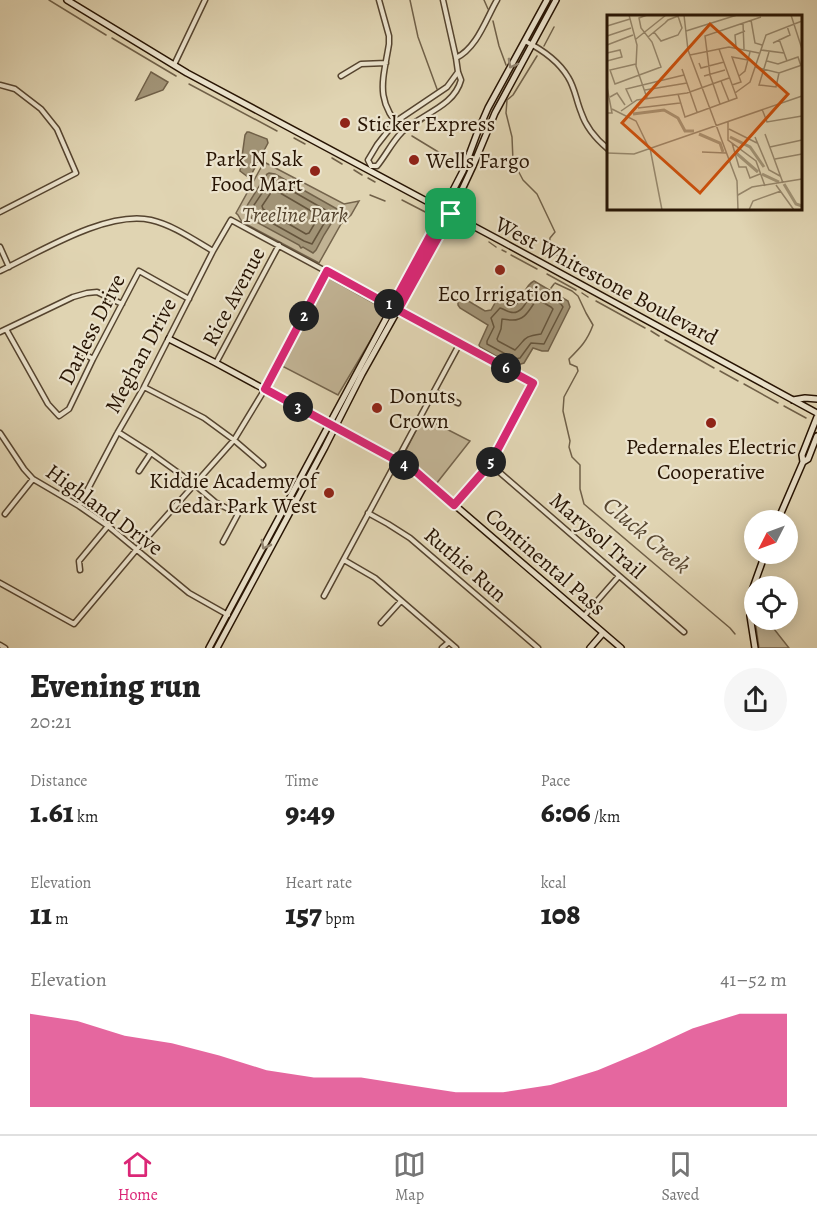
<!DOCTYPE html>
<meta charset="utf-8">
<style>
body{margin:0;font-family:Alegreya,serif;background:#f6f6f6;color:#222;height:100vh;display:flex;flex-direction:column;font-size:22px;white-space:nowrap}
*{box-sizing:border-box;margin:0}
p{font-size:20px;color:#767676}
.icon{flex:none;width:33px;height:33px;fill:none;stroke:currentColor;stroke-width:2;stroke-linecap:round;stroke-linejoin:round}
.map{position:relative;height:648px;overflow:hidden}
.side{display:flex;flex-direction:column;background:#fff;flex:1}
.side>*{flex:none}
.needle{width:39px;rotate:228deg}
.tools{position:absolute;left:744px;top:510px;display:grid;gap:12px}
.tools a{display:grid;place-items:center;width:54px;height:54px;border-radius:50%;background:#fff;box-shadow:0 3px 15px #0003;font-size:30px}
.pin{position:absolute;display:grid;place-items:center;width:51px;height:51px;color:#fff;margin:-26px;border-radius:12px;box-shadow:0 3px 9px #0006}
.km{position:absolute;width:30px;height:30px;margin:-15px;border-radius:50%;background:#222;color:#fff;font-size:16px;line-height:30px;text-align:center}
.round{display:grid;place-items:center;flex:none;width:63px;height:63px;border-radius:32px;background:#f6f6f6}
.headline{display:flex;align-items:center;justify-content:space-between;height:102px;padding:0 30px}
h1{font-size:33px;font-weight:800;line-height:45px}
.figures{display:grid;grid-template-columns:repeat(3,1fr);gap:9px;height:102px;padding:6px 30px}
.figures div{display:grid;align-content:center}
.figures b{font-size:30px;font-weight:800}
.figures small{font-size:16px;font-weight:400}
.figures p{font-size:16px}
.chart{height:168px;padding:12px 30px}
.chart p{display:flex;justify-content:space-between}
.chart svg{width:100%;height:108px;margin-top:6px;fill:#db2777;opacity:.7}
.menu{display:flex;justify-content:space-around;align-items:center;height:84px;border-top:2px solid #e0e0e0;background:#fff;font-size:16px;color:#767676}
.menu a{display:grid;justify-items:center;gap:3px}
.menu .active{color:#db2777}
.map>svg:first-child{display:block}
</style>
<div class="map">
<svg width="817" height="648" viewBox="0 0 817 648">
<rect width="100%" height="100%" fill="#e0d4b2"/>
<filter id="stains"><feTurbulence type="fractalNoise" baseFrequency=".00333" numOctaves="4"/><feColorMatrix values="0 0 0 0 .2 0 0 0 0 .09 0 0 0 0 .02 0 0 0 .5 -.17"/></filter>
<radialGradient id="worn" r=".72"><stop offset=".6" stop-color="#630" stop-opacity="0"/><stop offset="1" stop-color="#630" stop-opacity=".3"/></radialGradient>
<!-- green -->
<path fill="#c1b394" stroke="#74644c" stroke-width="1.5" d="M264 162 344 204 359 201 351 215 341 224 319 263 242 222 238 215 236 213Z
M329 278 388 311 338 395 282 366Z
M423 417 470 441 436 484 425 473 405 459 404 454Z
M755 620H767L789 648H759Z"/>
<!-- water -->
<path fill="#a19376" stroke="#706048" stroke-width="1.5" d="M151 72 168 82 163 90 136 100Z
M247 132H249L267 139 268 143 250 177H248L240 171 245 135Z
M269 173 275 174 337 209V214L324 235 316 250 313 253 303 247 301 248 299 245 253 220 249 214 247 215 249 211 246 208 248 204 267 174Z
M534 281 568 301 570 307 548 351H542L533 348 524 363 514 366 480 347 479 345 488 325 460 308 458 305V301L460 298 465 299 485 311 491 310 495 303 501 301 512 307C524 302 523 286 534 281Z"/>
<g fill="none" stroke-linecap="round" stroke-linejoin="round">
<!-- shore -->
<path stroke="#64543c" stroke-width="1.5" d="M273 180 329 212V215L312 244 304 241 256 214 254 205 270 181Z
M275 190 318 215V218L309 233 306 234 263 209 262 206 272 191Z
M534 289 561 304 563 307 544 344 531 343 520 358 515 359 487 344V341L494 327 491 318 500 308C504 309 506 311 510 312 523 316 528 297 534 289Z
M537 299 551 307 553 309 541 334C522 337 527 338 515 350L498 341 497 339 501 329 502 319C505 319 508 320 511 320 526 321 530 308 537 299Z"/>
<!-- stream -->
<path stroke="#706048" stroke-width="1.5" d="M49 0 106 35
M410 0 418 37 437 89
M484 0 488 9
M493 21 499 46 506 65
M112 38 176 76
M544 46 554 27
M537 56 513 95 507 100 506 113 512 137 513 161 523 180 537 194 555 232 550 238 549 246 563 262V266
M189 84 277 131
M422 122 435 112
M412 136 440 153
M294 138 305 144
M332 158 342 164
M354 170 362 175
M368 178 375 182
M370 195 385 201
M402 200 433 216
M457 226 462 231
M489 242 496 247
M502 250 506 252
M511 255 537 269
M547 274 576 290
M555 283 572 291 578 296 586 313 593 325C587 341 581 347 569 359L570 364 577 367 578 371 564 397 563 411 570 441 569 447 572 457 580 465V489L584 504 730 628 735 634
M551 288 554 284
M582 293 588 297
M596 301 645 328
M651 331 659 336
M665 340 714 368
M720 371 738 381
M744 384 778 403
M784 406 806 418"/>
<!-- street casing -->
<g stroke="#55442f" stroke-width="7">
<path id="street" d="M379 0 389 36V44C383 81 374 100 403 131
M525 41C541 49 559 62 568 77 575 88 576 100 581 112 586 128 596 139 608 149
M456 58C477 48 486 19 497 0
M174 65 205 0
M341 76 361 64 386 63
M0 85 15 89 41 109 57 129 76 173 0 212
M371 166H377C386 155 392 142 402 132 421 114 454 107 461 80L458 72 456 58 443 0
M371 166 368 160 377 145 395 122 447 87 458 72
M0 247 9 267
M0 271C40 252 107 210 151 220 173 225 194 240 213 251
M6 329 48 404 59 416 69 409 93 359 139 271 189 299
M0 332 73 297 87 293 97 292 122 304
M81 352 93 359
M216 363 279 245
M144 387 204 418 234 440 263 465
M434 392 458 403
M118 432 151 453 194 484 215 502 238 514 223 542
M0 433 24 469 33 479 79 506 108 526 189 593 228 615
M490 464 684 632
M139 471 151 453
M79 506 118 432 144 387 213 251 231 220 533 383 490 464 454 505
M368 513 388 524 410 538 538 648
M5 514 33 479
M344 560 375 578 456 648
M80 570 79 561 108 526
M0 583 74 624 137 549 234 440 265 389 327 271
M324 596 460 343
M584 616 619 576
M381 623 401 601
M0 645 5 648
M442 648 449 642"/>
</g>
<!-- secondary casing -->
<g stroke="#271403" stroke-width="8">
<path id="secondary" d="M67 0 187 73 503 242 817 413
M169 339 216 363 414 470 621 648
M793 400 805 398 817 399
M803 462 802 455 817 417
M778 520 803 462 808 459 817 436
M209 648 439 220 448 200 463 171 478 131 488 108 547 0
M217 648 325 447 362 374 446 224 473 166 495 113 556 0
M590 648 603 633
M755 648 750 616 751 593 765 554"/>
</g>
<!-- street -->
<use href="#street" stroke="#ebe3cd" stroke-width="4"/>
<!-- secondary -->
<use href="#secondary" stroke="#ebe3cd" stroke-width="5"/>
</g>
<!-- one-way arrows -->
<defs><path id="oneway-chevron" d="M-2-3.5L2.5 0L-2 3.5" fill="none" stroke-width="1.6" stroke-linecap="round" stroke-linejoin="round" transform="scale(1.5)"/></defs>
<g stroke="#938672">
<use href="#oneway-chevron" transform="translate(512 64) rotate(119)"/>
<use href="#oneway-chevron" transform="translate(265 545) rotate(118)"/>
</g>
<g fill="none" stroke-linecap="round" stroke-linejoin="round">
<!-- route casing -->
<g stroke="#fff" stroke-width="12">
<path id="route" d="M451 214 398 310 327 271 265 389 414 470 454 505 490 464 533 383 398 310 392 306 444 210 451 214"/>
</g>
<!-- route -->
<use href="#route" stroke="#db2777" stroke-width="8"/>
</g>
<!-- markers -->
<g fill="#8f2418" stroke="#ebe3cd" stroke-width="2">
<circle cx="345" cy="123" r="6"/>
<circle cx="414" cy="160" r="6"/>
<circle cx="315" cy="171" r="6"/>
<circle cx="500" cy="270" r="6"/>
<circle cx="377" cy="408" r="6"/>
<circle cx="711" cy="423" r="6"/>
<circle cx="329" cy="493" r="6"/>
</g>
<g text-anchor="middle" stroke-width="4.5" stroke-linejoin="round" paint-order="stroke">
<!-- poi labels -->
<g font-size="22" fill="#271403" stroke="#ebe3cd" text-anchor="start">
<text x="357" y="131">Sticker Express</text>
<text x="303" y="166" text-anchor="end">Park N Sak<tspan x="303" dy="25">Food Mart</tspan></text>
<text x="426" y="168">Wells Fargo</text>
<text x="500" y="301" text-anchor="middle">Eco Irrigation</text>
<text x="389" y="403">Donuts<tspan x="389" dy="25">Crown</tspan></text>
<text x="711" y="454" text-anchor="middle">Pedernales Electric<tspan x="711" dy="25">Cooperative</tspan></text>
<text x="317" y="488" text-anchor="end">Kiddie Academy of<tspan x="317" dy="25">Cedar Park West</tspan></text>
</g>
<!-- park labels -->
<g font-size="22" font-style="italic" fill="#55442e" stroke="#ebe3cd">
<text x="295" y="222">Treeline Park</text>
</g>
<!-- street labels -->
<g font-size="22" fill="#271403" stroke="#ebe3cd">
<text transform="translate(607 280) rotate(28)" y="8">West Whitestone Boulevard</text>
<text transform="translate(233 296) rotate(-62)" y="8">Rice Avenue</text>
<text transform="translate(91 329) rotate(-63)" y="8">Darless Drive</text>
<text transform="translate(140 355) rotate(-62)" y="8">Meghan Drive</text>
<text transform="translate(105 509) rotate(36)" y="8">Highland Drive</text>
<text transform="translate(598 535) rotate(41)" y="8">Marysol Trail</text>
<text transform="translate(546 561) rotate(41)" y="8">Continental Pass</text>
<text transform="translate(466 564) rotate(41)" y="8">Ruthie Run</text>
</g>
<!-- water labels -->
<g font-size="24" font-style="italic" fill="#584731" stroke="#ebe3cd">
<text transform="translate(647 535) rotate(40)" y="8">Cluck Creek</text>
</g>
</g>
<!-- overview -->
<g transform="translate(607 15)">
<rect width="195" height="195" fill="#e0d4b2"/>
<path fill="none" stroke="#a19376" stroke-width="3" d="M26 99 57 95 71 103 78 116H87M92 119 113 128 116 137M123 122 143 132 157 152M128 137 151 157M155 159 172 167M177 169 189 189 195 191"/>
<path fill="none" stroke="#96876c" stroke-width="1.5" d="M22 0 30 30 29 51 40 83M77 0 81 35 130 166 131 195M184 0 195 34M144 5 148 28 155 30M136 8 137 34M0 11 23 4M79 16 130 0M0 21 24 13M41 22 58 8 61 5 71 1 75 13 71 20 54 26 47 17M29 24 59 0M172 24 180 46M166 28 183 20 180 11M0 30 26 20M129 32 128 20 138 16M154 35 177 38M162 37 152 70 169 72 172 58M0 38 13 35 15 42 0 46M83 40 122 32 152 38M160 46 171 49 191 42 194 51M92 48 94 53 117 47M29 49 3 55 8 69 54 52 45 27 34 13 32 3 40 0M148 52 172 58 195 50M75 54 90 97M97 61 118 55M132 61 138 56 143 37M114 66 122 86M125 70 134 67 125 42 141 45M0 72 5 98H0M38 75 80 68M128 78 143 67 159 20 195 6M71 79 78 102 130 83 112 34M3 82 10 78 18 90M25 87 19 74 77 60M113 89 103 60 98 21 154 2M31 93 73 88M5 94 29 106 42 133M155 94 160 107 195 101M14 96 30 85 80 78 122 63M121 106V125L149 146 158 171M122 114 150 128M158 119 176 168M148 122 162 155 173 161M125 128 132 152H139L143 163 153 159M163 132 195 125M43 133 55 195M95 137 119 138M0 138 27 139 195 81M168 144 195 139M169 170 187 195M131 180 145 172 195 164M142 195 146 186 174 176"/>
<path fill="#cb4f0b" fill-opacity="0.15" stroke="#cb4f0b" stroke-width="3" d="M103 9 181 79 93 178 15 108Z"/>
<rect width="195" height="195" fill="none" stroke="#271403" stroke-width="3"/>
</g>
<rect width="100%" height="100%" filter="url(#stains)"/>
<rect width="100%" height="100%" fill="url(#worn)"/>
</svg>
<div class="tools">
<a><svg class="needle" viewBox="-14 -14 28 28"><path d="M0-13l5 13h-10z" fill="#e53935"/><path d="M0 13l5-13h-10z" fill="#767676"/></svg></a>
<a><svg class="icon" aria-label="locate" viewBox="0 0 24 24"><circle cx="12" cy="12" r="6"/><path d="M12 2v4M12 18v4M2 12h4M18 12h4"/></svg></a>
</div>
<div class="pin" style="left:451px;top:214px;background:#1e9e55"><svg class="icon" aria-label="arrive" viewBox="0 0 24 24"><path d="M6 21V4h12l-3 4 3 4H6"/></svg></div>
<b class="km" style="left:389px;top:304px">1</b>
<b class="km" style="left:304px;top:316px">2</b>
<b class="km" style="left:298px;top:407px">3</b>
<b class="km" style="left:404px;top:465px">4</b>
<b class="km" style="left:491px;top:462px">5</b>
<b class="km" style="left:506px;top:368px">6</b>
</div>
<section class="side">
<div class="headline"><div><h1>Evening run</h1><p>20:21</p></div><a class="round"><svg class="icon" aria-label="share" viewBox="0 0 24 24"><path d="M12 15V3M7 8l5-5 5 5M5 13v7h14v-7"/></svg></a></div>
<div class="figures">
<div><p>Distance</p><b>1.61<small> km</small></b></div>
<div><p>Time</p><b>9:49</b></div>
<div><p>Pace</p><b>6:06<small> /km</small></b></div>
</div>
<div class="figures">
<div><p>Elevation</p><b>11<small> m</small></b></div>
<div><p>Heart rate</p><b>157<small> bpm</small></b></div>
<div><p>kcal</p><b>108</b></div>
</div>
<div class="chart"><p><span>Elevation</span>41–52 m</p>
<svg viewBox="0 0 160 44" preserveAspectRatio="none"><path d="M0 44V6L10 9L20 15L30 18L40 23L50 29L60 32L70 32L80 35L90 38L100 38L110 35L120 29L130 21L140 12L150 6L160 6V44z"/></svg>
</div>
</section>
<nav class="menu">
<a class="active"><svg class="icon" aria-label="home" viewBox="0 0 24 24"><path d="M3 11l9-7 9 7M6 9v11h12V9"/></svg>Home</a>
<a><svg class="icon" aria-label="map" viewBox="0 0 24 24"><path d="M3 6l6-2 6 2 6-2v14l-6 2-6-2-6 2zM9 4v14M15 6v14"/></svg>Map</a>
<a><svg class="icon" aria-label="saved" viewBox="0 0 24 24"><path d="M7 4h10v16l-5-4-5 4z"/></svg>Saved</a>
</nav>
